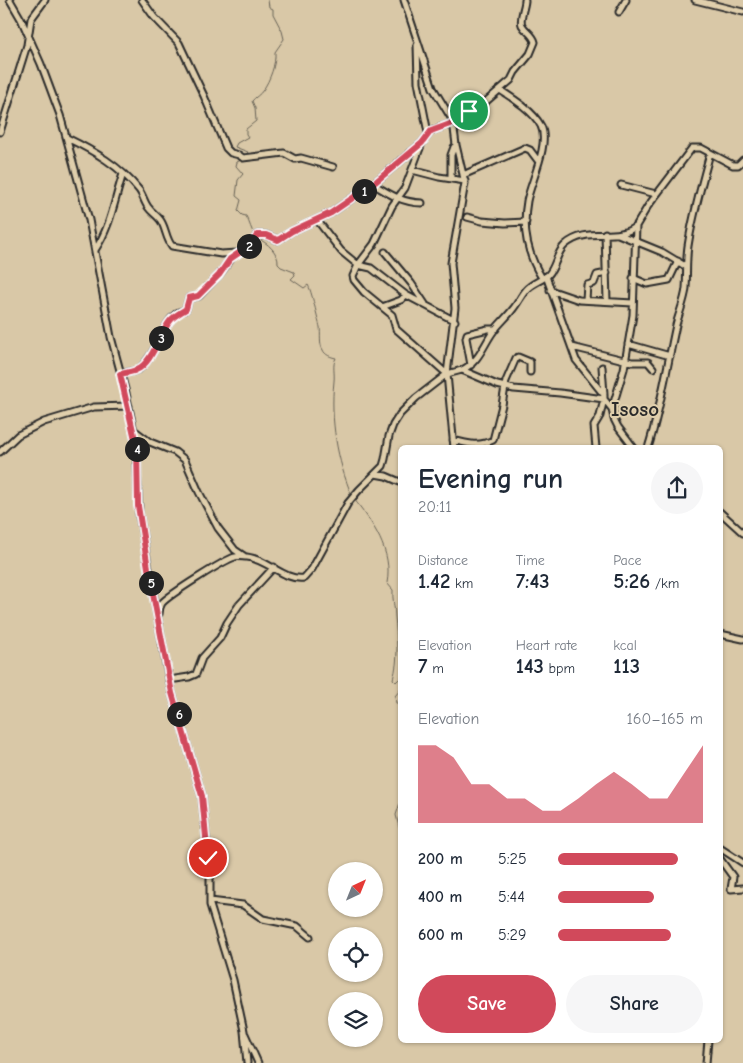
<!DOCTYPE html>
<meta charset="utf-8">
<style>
body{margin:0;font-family:"Comic Neue",sans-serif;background:#f6f6f7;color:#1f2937;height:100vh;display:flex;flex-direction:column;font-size:19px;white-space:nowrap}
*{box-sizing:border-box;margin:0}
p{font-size:16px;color:#747a83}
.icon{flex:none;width:28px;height:28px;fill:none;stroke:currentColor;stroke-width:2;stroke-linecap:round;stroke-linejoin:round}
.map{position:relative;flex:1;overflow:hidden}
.side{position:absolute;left:398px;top:445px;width:325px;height:598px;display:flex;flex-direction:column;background:#fff;border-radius:8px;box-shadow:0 1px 4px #0004}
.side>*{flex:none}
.needle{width:32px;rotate:43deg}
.tools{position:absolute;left:328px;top:862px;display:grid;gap:10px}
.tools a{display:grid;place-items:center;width:55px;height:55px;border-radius:50%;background:#fff;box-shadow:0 1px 4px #0004;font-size:25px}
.pin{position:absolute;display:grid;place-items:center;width:42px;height:42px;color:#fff;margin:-21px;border:2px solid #fff;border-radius:50%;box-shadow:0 1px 5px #0007}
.km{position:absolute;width:25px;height:25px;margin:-12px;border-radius:50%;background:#222;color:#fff;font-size:14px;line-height:25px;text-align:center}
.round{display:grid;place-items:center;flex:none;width:52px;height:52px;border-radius:26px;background:#f6f6f7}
.head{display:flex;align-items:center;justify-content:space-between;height:85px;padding:0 20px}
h1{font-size:28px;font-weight:600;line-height:38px}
.metrics{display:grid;grid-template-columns:repeat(3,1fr);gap:8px;height:85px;padding:5px 20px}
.metrics div{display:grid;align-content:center}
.metrics b{font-size:21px;font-weight:600}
.metrics small{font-size:14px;font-weight:400}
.metrics p{font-size:14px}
.chart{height:140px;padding:10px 20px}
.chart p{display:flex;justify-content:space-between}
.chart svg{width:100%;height:90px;margin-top:5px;fill:#d1495b;opacity:.7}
.primary-button{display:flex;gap:10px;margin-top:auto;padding:10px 20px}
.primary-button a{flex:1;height:58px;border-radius:30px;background:#d1495b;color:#fff;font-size:20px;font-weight:600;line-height:58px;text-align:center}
.primary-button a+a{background:#f6f6f7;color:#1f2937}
ul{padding:0 20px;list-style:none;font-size:16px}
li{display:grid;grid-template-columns:80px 60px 1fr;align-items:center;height:38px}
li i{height:12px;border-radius:6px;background:#d1495b}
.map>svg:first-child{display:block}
</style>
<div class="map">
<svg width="743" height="1063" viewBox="0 0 743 1063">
<rect width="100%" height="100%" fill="#d9c8a7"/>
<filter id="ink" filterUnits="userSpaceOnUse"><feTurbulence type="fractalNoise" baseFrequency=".02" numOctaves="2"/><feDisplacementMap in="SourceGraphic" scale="10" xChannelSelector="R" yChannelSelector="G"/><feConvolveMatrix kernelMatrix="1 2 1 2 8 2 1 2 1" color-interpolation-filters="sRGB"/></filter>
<g filter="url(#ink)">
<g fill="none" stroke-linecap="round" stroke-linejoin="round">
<!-- stream -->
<path stroke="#676256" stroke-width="1" d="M245 156 248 152 235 147 237 143 248 137 246 134V129L256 121 255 108 252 101C255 97 260 95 263 90 270 80 276 64 275 52L284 39 282 31 273 14V9L269 7 268 0
M243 159 237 162 236 166 243 174 238 180 236 196 241 200 238 211 242 215 246 216C250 223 251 230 255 236
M258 239C267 242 279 253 278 264L281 267 294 272 295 275 291 279 304 288 308 285C311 289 318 320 320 327 321 334 319 344 323 350 325 355 331 357 336 358 332 365 335 373 334 381 330 420 337 460 352 496
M354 499C373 523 393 552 387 583L393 590C392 599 395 608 395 617 397 637 399 660 393 679L396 682 400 678
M400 690 395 696 396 703 400 704
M400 803 396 815 400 831"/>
<!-- minor casing -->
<g stroke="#2b2b2b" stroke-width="9">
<path id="minor" d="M10 0 21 19 41 64 60 115 89 220 111 337 126 393 136 442 139 514 166 664 172 693 202 796 210 876V905L233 980 244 1031 247 1063
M142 0 154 17 179 43 204 96 226 148 231 153 239 155 243 158 284 153 295 159 301 158 333 167
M404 0 433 88 453 121 456 145 465 183 451 263 455 308 447 374 454 448
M695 0 743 12
M619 12 626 0
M417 45 418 82 428 133
M500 90C514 99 533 111 541 126 550 144 531 181 527 201 522 229 527 254 542 278
M0 132 27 45 31 19 45 0
M67 138C94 151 120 166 139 190 143 195 144 202 148 207 152 213 158 216 161 221 166 229 166 239 172 246L221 254 237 253
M422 143 405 188 392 206 374 244 358 265 353 276 354 280 364 292 392 315 396 329 447 374
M412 170 439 177 465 181
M463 175 525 148 530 150 539 162
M451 179V155L454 147
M373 184C389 194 403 203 422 203
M621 185 656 194
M467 217 482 221 505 223 526 222
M317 220 341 251 358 265 371 268 406 295 455 321
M605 233 607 301
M618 234 662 252 685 266
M95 250C111 226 114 201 123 174
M385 252 411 283 425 304
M546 276 576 360 604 395V399L612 409 614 419 618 427 634 448
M633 278 647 284 669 280 678 261
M550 290 579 300 633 303
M586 300 587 285 594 283 597 275 607 273
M382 307 401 300 406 295
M628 344 670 356
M572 347 632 362H648L653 368
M471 365 466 338 467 334 488 329H496
M602 367 604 394
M462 370C479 362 483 346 493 332 499 324 507 317 513 309 518 303 521 296 526 290 532 283 541 281 548 275 556 267 556 253 565 245 588 225 616 243 636 226
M121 374C126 372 134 372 139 369 157 355 162 322 179 312 182 311 184 311 186 309L189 298 199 296 219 275 233 256 252 244 257 235H266L278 240 292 231 331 213 373 184 422 143 431 131 450 124 469 111 483 104 511 80 515 72 530 54 535 42C533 34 526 32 522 25 519 19 525 7 525 0
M612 409 624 369 633 315 636 226 648 206 692 148H701L733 165H738L743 160
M134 430 150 442 175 452 185 460 199 492 218 528 235 550 244 556
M453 440C468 444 479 447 493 440L502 405 506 381 516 358 518 357 530 362V372
M648 448C661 407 667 366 676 325 679 313 685 300 686 288 687 274 686 260 688 246 693 214 702 184 710 153
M0 452 18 435 44 422 94 407 129 406
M375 474 386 476 400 482
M720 512 743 533
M159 614C159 610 160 606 162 603 169 595 224 560 235 557 238 556 243 557 247 557 267 559 284 581 304 578L312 569 348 503 359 490 383 466 385 459 389 436 393 425 400 414 416 398 447 374 462 370 497 385 514 389 560 393 604 399 600 416 594 426 596 448
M720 634 743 639
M169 680 189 677 196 674 202 658 220 638 227 623 239 605 274 567
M720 848 743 863
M720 859 733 877 731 889 743 888
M210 901 243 905 263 919 297 926 310 937
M245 1034 258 1063
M706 1063 708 1040"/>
</g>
<!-- minor -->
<use href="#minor" stroke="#e0cfac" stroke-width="5"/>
</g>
</g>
<g fill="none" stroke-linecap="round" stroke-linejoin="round" filter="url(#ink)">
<!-- route casing -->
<g stroke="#fff" stroke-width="10">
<path id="route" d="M208 858 202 796 172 693 148 568 138 506 137 448 120 374C125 373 132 372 136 370 152 364 160 333 170 321 175 315 180 313 186 309L189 298 198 296 219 275 230 259 252 244 257 235H266L278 240 292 231 331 213 373 184 422 143 431 131 450 124 469 111"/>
</g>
<!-- route -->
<use href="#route" stroke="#d1495b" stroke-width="6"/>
</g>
<g text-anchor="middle" stroke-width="4" stroke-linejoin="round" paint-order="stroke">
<!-- quarter labels -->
<g font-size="21" font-weight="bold" fill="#2b2b2b" stroke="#e0cfac">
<text x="635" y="416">Isoso</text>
</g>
</g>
</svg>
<div class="tools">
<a><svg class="needle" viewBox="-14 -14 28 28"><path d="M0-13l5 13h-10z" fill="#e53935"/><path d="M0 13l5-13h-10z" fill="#747a83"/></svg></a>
<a><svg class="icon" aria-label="locate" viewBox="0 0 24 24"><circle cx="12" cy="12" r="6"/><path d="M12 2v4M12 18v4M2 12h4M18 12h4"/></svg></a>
<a><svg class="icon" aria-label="layers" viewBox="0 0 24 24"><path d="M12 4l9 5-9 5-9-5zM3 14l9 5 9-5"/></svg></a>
</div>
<div class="pin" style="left:469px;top:111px;background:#1e9e55"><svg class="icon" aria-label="arrive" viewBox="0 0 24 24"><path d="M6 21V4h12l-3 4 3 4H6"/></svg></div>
<div class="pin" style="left:208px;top:858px;background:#d93025"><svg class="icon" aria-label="check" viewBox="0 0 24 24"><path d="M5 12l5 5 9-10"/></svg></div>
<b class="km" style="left:364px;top:191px">1</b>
<b class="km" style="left:249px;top:246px">2</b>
<b class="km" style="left:161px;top:338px">3</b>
<b class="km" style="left:137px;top:449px">4</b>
<b class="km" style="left:151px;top:583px">5</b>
<b class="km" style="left:179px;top:714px">6</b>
<section class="side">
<div class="head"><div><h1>Evening run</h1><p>20:11</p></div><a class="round"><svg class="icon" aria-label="share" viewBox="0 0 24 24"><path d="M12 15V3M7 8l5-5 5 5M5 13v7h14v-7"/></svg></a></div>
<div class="metrics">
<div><p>Distance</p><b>1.42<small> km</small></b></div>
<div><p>Time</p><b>7:43</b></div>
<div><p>Pace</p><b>5:26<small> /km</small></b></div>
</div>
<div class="metrics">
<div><p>Elevation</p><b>7<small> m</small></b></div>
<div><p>Heart rate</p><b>143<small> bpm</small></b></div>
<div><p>kcal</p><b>113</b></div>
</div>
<div class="chart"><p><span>Elevation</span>160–165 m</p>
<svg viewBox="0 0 160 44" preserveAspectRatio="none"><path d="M0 44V6L10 6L20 12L30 25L40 25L50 32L60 32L70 38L80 38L90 32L100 25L110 19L120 25L130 32L140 32L150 19L160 6V44z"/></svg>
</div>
<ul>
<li><b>200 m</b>5:25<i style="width:83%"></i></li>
<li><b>400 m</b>5:44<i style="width:66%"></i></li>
<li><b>600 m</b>5:29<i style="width:78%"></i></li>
</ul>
<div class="primary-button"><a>Save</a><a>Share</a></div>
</section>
</div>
